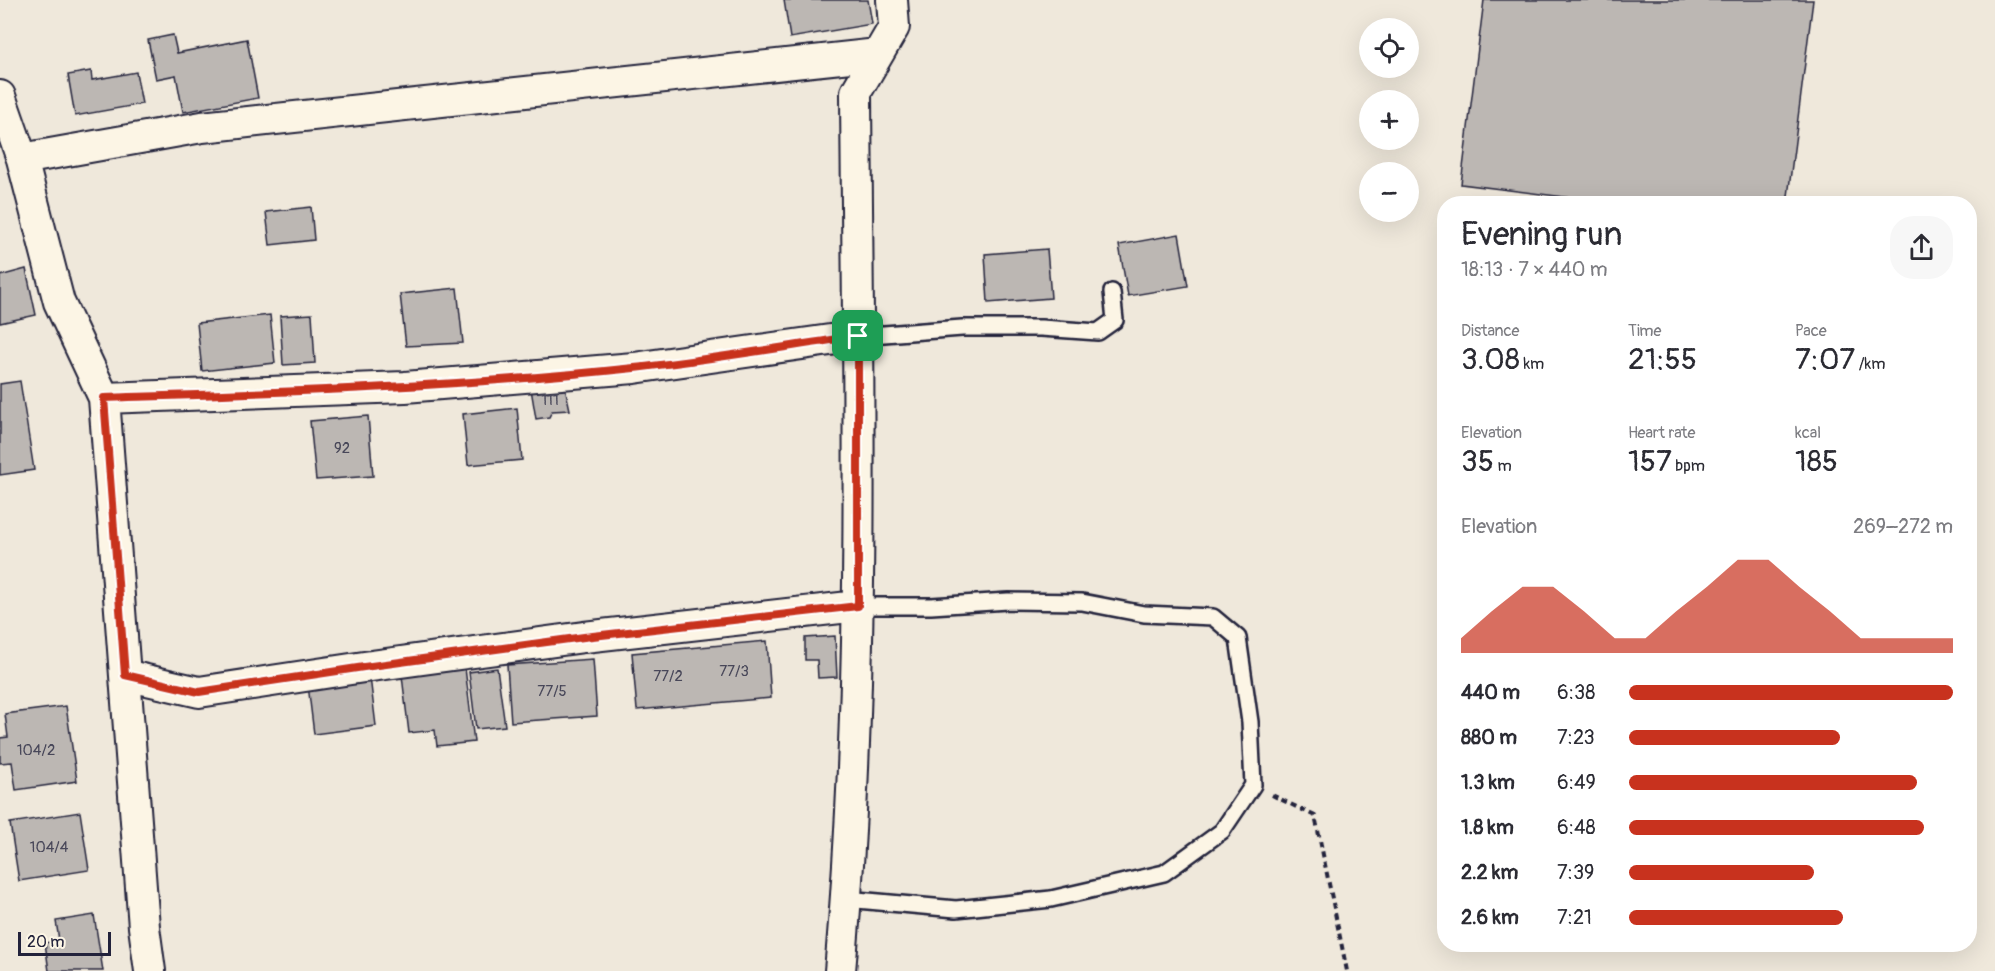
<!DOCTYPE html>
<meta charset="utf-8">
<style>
body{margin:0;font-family:Pangolin,sans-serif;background:#f7f7f7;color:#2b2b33;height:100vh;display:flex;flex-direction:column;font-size:22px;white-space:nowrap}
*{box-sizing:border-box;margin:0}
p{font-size:20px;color:#7c7c81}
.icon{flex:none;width:33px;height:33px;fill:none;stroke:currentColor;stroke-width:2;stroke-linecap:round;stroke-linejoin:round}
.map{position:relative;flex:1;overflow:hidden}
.details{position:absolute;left:1437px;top:196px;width:540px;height:756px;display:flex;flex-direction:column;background:#fff;border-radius:24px;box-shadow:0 6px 24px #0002}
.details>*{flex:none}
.fabs{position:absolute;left:1359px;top:18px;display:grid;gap:12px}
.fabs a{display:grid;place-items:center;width:60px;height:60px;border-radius:50%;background:#fff;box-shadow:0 6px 24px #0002;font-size:30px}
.scale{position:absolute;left:18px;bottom:15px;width:93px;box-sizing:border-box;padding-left:6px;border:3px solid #22223b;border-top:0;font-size:16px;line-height:21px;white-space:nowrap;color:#22223b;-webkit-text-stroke:4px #fcf5e5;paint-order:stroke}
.pin{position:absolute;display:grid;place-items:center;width:51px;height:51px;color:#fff;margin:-26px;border-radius:12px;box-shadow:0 3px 9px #0006}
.round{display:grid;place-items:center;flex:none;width:63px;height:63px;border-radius:24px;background:#f7f7f7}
.overview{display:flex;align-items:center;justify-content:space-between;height:102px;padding:0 24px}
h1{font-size:33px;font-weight:600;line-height:45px}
.figures{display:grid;grid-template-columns:repeat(3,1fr);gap:9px;height:102px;padding:6px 24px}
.figures div{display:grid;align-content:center}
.figures b{font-size:30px;font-weight:600}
.figures small{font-size:16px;font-weight:400}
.figures p{font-size:16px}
.chart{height:168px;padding:12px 24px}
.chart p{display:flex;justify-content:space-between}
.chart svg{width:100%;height:108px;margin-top:6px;fill:#c8321e;opacity:.7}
ul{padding:0 24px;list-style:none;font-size:20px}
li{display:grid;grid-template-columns:96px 72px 1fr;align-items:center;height:45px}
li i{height:15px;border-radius:8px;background:#c8321e}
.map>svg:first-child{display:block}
</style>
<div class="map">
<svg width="1995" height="971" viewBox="0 0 1995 971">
<rect width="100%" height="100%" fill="#efe8db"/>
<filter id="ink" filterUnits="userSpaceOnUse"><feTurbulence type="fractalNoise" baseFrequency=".0167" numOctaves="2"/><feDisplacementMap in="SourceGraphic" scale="12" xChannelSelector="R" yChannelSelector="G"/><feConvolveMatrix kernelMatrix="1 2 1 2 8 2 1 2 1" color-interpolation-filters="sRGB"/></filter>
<g filter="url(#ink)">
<!-- building -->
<path fill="#bcb7b3" stroke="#22223b" stroke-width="1.5" d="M784 0H868L872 24 790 38Z
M1484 0H1813L1787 204H1620L1461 184Z
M173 35 177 53 247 39 258 98 183 112 176 75 156 79 148 40Z
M91 71 92 80 136 72 142 104 75 116 68 75Z
M311 207 314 240 270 245 266 212Z
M1179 234 1188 286 1128 296 1119 245Z
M1047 249 1051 298 988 303 985 254Z
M26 269 36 315 0 323V276Z
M457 288 463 343 406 346 400 294Z
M312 314 315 363 283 365 280 316Z
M270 315 275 363 202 371 197 323Z
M20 381 34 470 0 475V384Z
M565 387 570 410 552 411 549 417 536 419 531 389Z
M517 408 522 460 468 465 463 414Z
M368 416 373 476 316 480 310 421Z
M835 636 837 677 818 678 817 660H805V638Z
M767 641 771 698 637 710 632 653Z
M593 659 597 716 511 722 507 665Z
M465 668 474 742 437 746 435 730 409 733 402 676Z
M497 668 505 726 476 729 469 672Z
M370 677 376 726 314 734 308 685Z
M66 706 77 781 16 790 12 762 0 763V738L8 737 5 714Z
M80 812 89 870 19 881 10 823Z
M94 915 103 971H49L45 943 59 940 56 921Z"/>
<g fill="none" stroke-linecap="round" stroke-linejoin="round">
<!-- lane casing -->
<g stroke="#22223b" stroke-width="20">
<path id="lane" d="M858 336 962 328H1041L1098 332 1115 320 1112 292
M846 899 956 909 1051 899 1164 873 1222 831 1253 785 1250 722 1238 638 1213 617 1144 614 1082 602 1008 601 931 606H858"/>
</g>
<!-- street casing -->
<g stroke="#22223b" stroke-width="34">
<path id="street" d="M0 96 22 159 59 302 104 398 144 927 150 971
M22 159 202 127 878 54
M104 398 405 387 634 368 858 336
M125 675 199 692 364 667 584 637 858 606
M840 971C866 679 858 385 856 92L894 27 892 0"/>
</g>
<!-- path -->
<path stroke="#22223b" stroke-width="4" stroke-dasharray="6 4.5" stroke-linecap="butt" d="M1272 795 1315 816 1347 971"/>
<!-- lane -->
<use href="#lane" stroke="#fcf5e5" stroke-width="15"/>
<!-- street -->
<use href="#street" stroke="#fcf5e5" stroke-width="30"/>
</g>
</g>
<g fill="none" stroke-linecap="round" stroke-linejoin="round" filter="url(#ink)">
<!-- route casing -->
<g stroke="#fff" stroke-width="12">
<path id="route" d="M858 336V606L584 637 364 667 199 692 125 675 104 398C281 392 458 387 634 368 708 360 783 347 858 336Z"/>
</g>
<!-- route -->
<use href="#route" stroke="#c8321e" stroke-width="8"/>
</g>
<g text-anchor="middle" stroke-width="6" stroke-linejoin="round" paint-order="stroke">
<!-- number labels -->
<g font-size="15" fill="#484759">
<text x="550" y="405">111</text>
<text x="342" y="453">92</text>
<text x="734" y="676">77/3</text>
<text x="668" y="681">77/2</text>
<text x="552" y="696">77/5</text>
<text x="36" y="755">104/2</text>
<text x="49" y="852">104/4</text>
</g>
</g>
</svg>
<div class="fabs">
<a><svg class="icon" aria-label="locate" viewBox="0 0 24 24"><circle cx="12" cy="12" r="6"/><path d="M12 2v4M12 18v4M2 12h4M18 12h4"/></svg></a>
<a>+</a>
<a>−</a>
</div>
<div class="scale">20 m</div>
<div class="pin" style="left:858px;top:336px;background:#1e9e55"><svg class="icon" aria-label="arrive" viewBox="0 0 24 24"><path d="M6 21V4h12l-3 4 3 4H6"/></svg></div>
<section class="details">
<div class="overview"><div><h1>Evening run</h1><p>18:13 · 7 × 440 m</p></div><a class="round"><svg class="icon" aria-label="share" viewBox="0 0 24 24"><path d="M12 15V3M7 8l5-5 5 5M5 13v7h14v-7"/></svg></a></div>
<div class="figures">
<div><p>Distance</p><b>3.08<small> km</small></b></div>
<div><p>Time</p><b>21:55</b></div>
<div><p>Pace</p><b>7:07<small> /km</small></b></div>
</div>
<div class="figures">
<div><p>Elevation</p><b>35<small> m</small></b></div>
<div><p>Heart rate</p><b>157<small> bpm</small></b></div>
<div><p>kcal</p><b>185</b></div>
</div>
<div class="chart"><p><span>Elevation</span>269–272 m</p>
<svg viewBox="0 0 160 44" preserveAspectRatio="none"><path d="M0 44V38L10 27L20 17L30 17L40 27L50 38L60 38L70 27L80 17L90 6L100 6L110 17L120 27L130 38L140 38L150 38L160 38V44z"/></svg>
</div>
<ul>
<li><b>440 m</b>6:38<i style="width:100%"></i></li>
<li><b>880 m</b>7:23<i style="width:65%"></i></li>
<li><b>1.3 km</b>6:49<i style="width:89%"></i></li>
<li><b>1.8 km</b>6:48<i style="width:91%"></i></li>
<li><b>2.2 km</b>7:39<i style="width:57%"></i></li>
<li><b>2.6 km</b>7:21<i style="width:66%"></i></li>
</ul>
</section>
</div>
